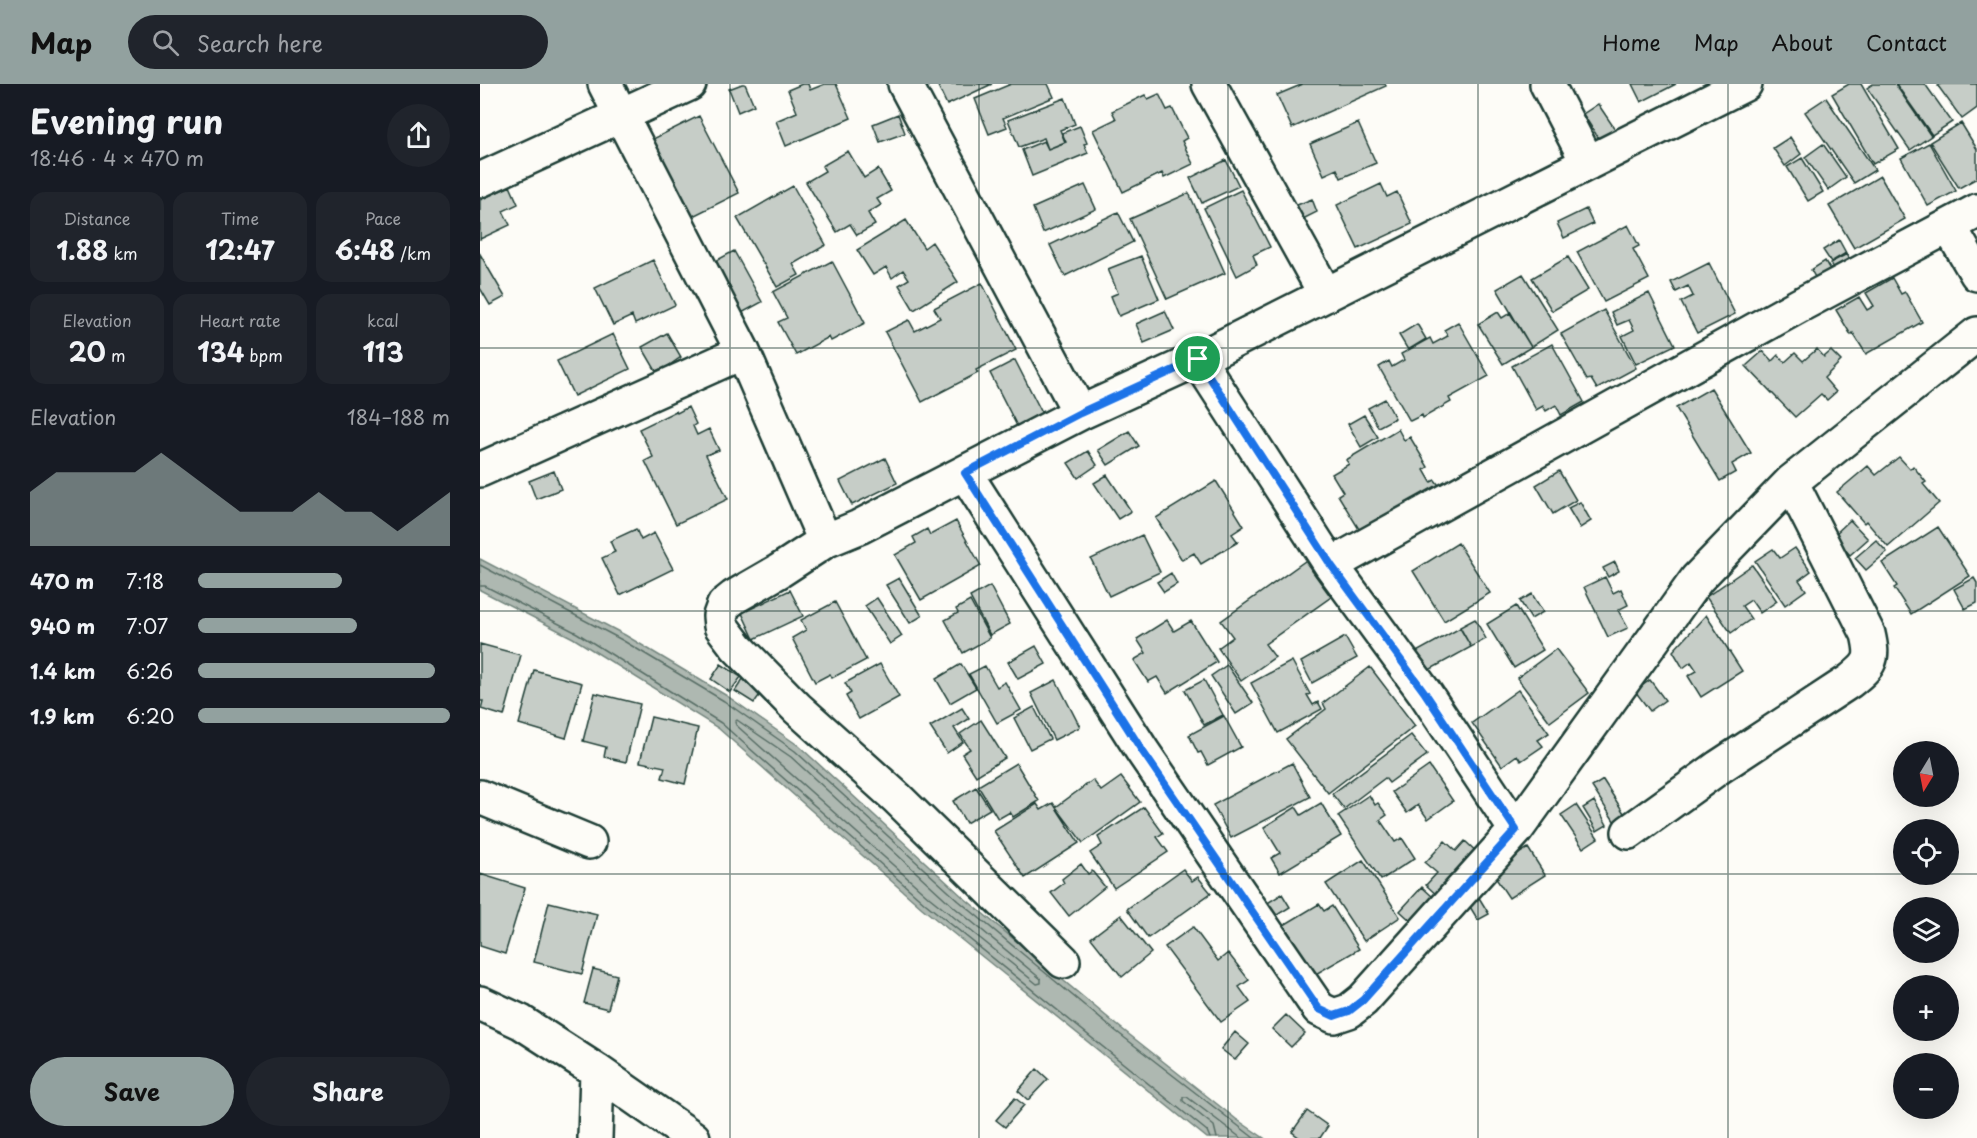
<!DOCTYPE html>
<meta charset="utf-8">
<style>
body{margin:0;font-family:"Playpen Sans",sans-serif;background:#20242c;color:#f1f3f6;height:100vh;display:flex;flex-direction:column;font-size:22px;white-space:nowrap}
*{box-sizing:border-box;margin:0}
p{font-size:20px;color:#9ea1a6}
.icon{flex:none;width:33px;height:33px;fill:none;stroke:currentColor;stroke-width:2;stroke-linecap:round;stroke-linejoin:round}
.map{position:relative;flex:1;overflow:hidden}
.sheet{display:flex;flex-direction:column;background:#171b24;width:480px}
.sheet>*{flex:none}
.needle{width:39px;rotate:190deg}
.tools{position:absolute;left:1413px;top:657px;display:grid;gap:12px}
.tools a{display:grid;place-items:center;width:66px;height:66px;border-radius:50%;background:#171b24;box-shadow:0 6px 24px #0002;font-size:30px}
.pin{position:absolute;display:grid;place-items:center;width:51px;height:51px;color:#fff;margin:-26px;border:3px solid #fff;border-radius:50%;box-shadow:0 2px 6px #0007}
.round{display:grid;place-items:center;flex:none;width:63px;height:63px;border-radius:32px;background:#20242c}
.head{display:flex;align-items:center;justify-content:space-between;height:102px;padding:0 30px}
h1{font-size:33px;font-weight:700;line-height:45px}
.stats{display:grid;grid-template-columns:repeat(3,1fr);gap:9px;height:102px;padding:6px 30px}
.stats div{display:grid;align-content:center;border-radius:15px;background:#20242c;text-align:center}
.stats b{font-size:26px;font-weight:700}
.stats small{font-size:16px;font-weight:400}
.stats p{font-size:16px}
.chart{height:168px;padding:12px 30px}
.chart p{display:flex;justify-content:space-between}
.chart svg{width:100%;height:108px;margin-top:6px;fill:#92a19f;opacity:.7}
.cta{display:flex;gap:12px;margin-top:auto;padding:12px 30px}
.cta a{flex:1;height:69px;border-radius:36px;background:#92a19f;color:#111;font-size:24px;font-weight:700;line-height:69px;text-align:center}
.cta a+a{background:#20242c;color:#f1f3f6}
ul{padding:0 30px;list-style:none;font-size:20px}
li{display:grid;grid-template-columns:96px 72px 1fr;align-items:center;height:45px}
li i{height:15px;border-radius:8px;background:#92a19f}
header{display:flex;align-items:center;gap:36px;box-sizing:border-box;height:84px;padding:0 30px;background:#92a19f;color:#111}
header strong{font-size:28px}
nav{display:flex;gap:33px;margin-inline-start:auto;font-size:21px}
.search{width:420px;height:54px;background:#20242c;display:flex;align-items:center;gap:15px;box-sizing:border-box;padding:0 21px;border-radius:33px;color:#9ea1a6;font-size:22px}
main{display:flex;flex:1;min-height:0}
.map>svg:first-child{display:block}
</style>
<header>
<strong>Map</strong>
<div class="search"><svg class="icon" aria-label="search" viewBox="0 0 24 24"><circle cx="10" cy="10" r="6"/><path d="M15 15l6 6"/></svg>Search here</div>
<nav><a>Home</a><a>Map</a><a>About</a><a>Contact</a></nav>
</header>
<main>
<section class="sheet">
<div class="head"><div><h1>Evening run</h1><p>18:46 · 4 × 470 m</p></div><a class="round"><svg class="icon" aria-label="share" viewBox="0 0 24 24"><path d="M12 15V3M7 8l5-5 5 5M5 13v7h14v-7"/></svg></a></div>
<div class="stats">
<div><p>Distance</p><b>1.88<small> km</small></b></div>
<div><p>Time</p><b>12:47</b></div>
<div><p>Pace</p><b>6:48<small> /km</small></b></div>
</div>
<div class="stats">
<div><p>Elevation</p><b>20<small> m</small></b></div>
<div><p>Heart rate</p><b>134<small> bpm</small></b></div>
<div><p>kcal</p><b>113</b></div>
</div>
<div class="chart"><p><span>Elevation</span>184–188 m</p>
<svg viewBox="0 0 160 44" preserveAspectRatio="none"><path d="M0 44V22L10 14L20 14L30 14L40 14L50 6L60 14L70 22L80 30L90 30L100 30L110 22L120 30L130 30L140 38L150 30L160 22V44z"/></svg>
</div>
<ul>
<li><b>470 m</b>7:18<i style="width:57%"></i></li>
<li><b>940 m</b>7:07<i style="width:63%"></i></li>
<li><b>1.4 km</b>6:26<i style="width:94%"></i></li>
<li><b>1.9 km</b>6:20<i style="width:100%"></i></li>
</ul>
<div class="cta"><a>Save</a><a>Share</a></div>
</section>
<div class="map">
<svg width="1497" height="1054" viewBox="0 0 1497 1054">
<rect width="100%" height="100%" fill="#fdfcf7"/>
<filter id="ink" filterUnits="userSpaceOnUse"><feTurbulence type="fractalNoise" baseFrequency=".0167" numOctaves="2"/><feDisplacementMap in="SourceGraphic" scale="12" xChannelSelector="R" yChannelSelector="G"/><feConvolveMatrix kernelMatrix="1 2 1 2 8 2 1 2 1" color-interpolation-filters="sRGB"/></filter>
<g filter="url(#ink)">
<!-- water -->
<path fill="#aeb8b1" stroke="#75877f" stroke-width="1.5" d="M0 475 145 551 247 612 319 662 483 813 632 937 756 1035 784 1054H727L442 824 238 644 93 554 0 506Z"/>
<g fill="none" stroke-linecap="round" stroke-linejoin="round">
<!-- shore -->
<path stroke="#586e66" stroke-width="1.5" d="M0 481 142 556 244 617 315 667 479 817 628 941 774 1054
M0 502H5L97 549 241 639 446 820 727 1047 730 1054
M257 636 311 673 474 823 561 895V899L557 900 450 814 256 641 255 638Z
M737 1054 734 1042 703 1017V1013H707L761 1054"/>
</g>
<!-- building -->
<path fill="#c6cdc7" stroke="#1f3d34" stroke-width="1.5" d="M262 0H265L274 21 258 28 249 5Z
M322 0H328L330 6 345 0H356L371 34 306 62 296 37 317 28 308 6Z
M457 0H512L467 21Z
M531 0H568L574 13 523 34 527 43 509 50 495 15Z
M823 0H905L906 2 812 44 797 11Z
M1152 0H1196L1161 18Z
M1369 0H1381L1419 65 1393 80 1352 10Z
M1393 0H1415L1451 52 1430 66 1387 4Z
M1416 0H1445L1472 38 1452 51Z
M1461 0H1497V24L1482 35 1458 2Z
M679 10 687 26 692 24 707 54 702 57 713 80 684 94 682 89 643 108 613 46 636 35 632 27 665 11 668 15Z
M585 14 595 40 580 46 585 58 568 65 564 54 539 63 528 36Z
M1346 14 1395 86 1374 99 1325 28Z
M1118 20 1135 45 1119 55 1103 30Z
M418 30 425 49 400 58 393 40Z
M219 32 259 109 211 133 171 56Z
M878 39 896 79 861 94 857 85 844 91 830 60Z
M1481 39 1497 65V94L1479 104 1450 58Z
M600 42 607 59 604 60 608 69 552 92 542 66 564 57 568 65 586 58 582 49Z
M1310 53 1321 70 1305 82 1293 64Z
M1449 59 1476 107 1448 122 1421 74Z
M1343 60 1366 93 1348 106 1325 73Z
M368 67 384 94 398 85 411 107 397 115 401 121 388 129 395 141 377 151 370 140 357 148 326 98 345 87 342 82Z
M1322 74 1343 108 1328 117 1307 83Z
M746 76 759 102 722 119 710 94Z
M1400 92 1425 135 1374 164 1349 122Z
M901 100 907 113 917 108 932 140 878 165 857 121Z
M605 101 616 125 563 149 553 124Z
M30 102 38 120 23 127 30 141 0 155V116Z
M313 102 346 161 313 180 319 191 297 203 257 134Z
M761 106 790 163 773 171 777 181 757 192 724 124Z
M709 109 745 189 687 215 650 135Z
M832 115 837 128 823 135 817 121Z
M1106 125 1113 140 1084 154 1077 139Z
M638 128 653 158 585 192 570 161Z
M426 136 444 164 452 158 478 198 434 226 419 201 429 195 423 186 412 194 406 183 393 191 377 166Z
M1148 141 1159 162 1153 165 1169 195 1124 218 1097 168Z
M1359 156 1366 169 1351 178 1343 166Z
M254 167 282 218 258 231 230 180Z
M0 170 25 213 10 221 0 204Z
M1367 170 1373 182 1357 191 1350 179Z
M661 172 679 215 639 232 631 212 638 209 628 185Z
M1088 173 1108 206 1072 227 1052 194Z
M173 176 195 221 155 240 152 232 133 241 115 204Z
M352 177 385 239 351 257 349 253 316 271 298 238 307 234 293 208Z
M1345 177 1356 196 1341 204 1331 186Z
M1229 179 1255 230 1217 249 1201 218 1213 212 1208 202 1196 208 1191 198Z
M1043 190 1078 246 1051 263 1017 205Z
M1412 194 1421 210 1425 208 1442 238 1386 270 1373 249 1371 251 1356 226 1379 213 1387 226 1394 222 1386 209Z
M502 199 536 266 496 286 498 289 442 318 405 248 429 236 435 247 460 234 454 224Z
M1169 209 1195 261 1156 280 1142 252 1154 246 1149 236 1137 241 1131 228Z
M1124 226 1156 284 1117 305 1111 295 1107 296 1081 250Z
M685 227 694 246 664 259 656 240Z
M1018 228 1022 234 1030 229 1051 263 1023 280 998 240Z
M978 238 1009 292 969 314 971 318 943 334 942 331 930 337 899 283 909 277 912 283 924 276 921 270 950 254 953 260 968 252 964 246Z
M937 240 946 255 928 266 919 251Z
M187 249 201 273 181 287 180 285 176 287 162 263Z
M133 250 150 285 94 312 77 277Z
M1072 260 1104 318 1081 331 1076 321 1066 327 1063 322 1056 326 1032 282Z
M1337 265 1344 273 1351 267 1361 277 1344 294 1356 308 1347 316 1341 310 1315 333 1266 282 1283 267 1292 277 1298 271 1305 278 1315 269 1323 277Z
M535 276 562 329 537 342 510 289Z
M1231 304 1271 369 1252 380 1256 388 1240 397 1196 324Z
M905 315 915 334 898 343 888 324Z
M208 323 216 340 213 342 217 351 229 345 239 366 226 371 248 415 196 440 165 377 173 373 159 345 196 327 197 329Z
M884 331 898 353 881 363 868 340Z
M918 345 924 356 930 353 948 383 944 386 951 398 955 396 961 404 882 450 858 411 863 408 852 390 869 380 866 376Z
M649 347 659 362 628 381 618 366Z
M608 367 617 381 598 394 588 379Z
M1419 373 1430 385 1433 382 1446 398 1443 400 1459 419 1408 463 1386 437 1384 439 1357 408 1388 382 1396 391Z
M405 374 417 399 372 421 360 397Z
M74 387 81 405 56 415 49 397Z
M1079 387 1096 416 1073 430 1056 401Z
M627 391 651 427 638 435 614 399Z
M736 397 764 442 752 450 758 458 721 480 714 469 702 476 676 434Z
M1100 418 1111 437 1100 444 1088 424Z
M1370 436 1388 455 1370 471 1353 452Z
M476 437 501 482 441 516 415 471 436 459 433 453 447 445 450 451Z
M1458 443 1490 492 1431 530 1414 504 1417 502 1402 479Z
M156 445 161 456 174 449 193 485 140 511 122 474 135 468 130 457Z
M662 451 680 488 629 512 611 475Z
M1396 456 1407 468 1386 486 1375 474Z
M978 459 1010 509 964 537 933 487Z
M1315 464 1331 487 1319 496 1326 506 1305 521 1275 477 1293 465 1300 474Z
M825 477 851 513 785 560 795 573 761 597 738 564 753 553 741 537Z
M1135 478 1139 487 1128 493 1123 484Z
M1272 481 1297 517 1280 529 1271 516 1262 522 1271 535 1251 549 1226 513Z
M691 489 697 500 684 508 677 498Z
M1125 493 1133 509 1141 505 1148 521 1138 526 1148 544 1128 553 1104 503Z
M419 494 442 532 430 539 406 501Z
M1494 494 1497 499V519L1485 525 1474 505Z
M510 502 530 540 510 551 490 513Z
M310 506 323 532 274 555 262 529Z
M1052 510 1063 528 1051 535 1040 517Z
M397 514 422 552 410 560 385 522Z
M490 517 510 554 483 569 465 536 478 529 476 525Z
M355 518 386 576 352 594 350 590 335 598 312 554 326 546 321 536Z
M1036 522 1063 566 1034 584 1007 540Z
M1226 531 1262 587 1221 613 1208 592 1217 587 1211 578 1203 584 1193 567Z
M995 535 1006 555 991 563 980 543Z
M687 536 694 547 711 537 737 578 687 609 677 593 668 598 654 576 666 569 657 555Z
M980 544 991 563 942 590 931 571Z
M865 553 877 574 832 599 821 578Z
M0 560 41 571 24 632 1 625 3 617H0Z
M556 562 566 580 538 595 528 578Z
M1076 565 1109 609 1070 638 1037 594Z
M812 577 830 610 827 611 833 621 838 618 842 625 798 649 771 599Z
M241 580 261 593 250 608 231 595Z
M400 580 419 613 379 635 366 612 371 609 365 599Z
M481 580 496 604 470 619 456 595Z
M747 581 773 619 756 630 731 592Z
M505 582 517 603 525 598 541 626 517 639 489 590Z
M890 583 935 642 848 709 806 655 846 625 843 619Z
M54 586 102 599 86 654 39 640Z
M265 592 284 605 274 619 255 607Z
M576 596 600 643 574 656 551 609Z
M724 596 743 631 724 641 705 606Z
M1170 596 1185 616 1170 627 1155 607Z
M1038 606 1069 649 1058 656 1063 662 1041 677 1037 671 1022 682 992 639Z
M115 609 160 620 146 678 124 673 126 663 103 657Z
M554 623 570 655 550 665 534 634Z
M482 624 489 635 474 644 483 658 467 669 450 643Z
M744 632 761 663 728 681 721 668 718 669 709 651Z
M171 633 218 644 205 700 182 694 185 683 160 678Z
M501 636 525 674 496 692 482 670 490 665 480 650Z
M931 651 947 671 909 699 905 694 864 725 852 710Z
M536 679 559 717 533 733 530 728 518 735 498 702Z
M812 679 830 713 751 754 733 721Z
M949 682 973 717 948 735 938 721 927 729 912 708Z
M641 693 660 718 603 759 576 723 613 696 621 707Z
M1123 696 1149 737 1138 743 1112 703Z
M496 703 510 725 486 739 473 717Z
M889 711 895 721 898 719 907 731 900 736 915 758 922 754 935 774 901 796 858 732Z
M1114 717 1127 741 1117 747 1103 724Z
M573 719 599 759 545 794 514 747 557 720 561 726Z
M841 719 861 752 800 789 791 774 800 769 784 743 816 723 821 731Z
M1096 721 1118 754 1103 764 1081 731Z
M664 723 683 749 677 753 688 768 634 804 610 769 622 761 618 753Z
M965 757 976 767 985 757 1000 771 961 815 946 801 957 789 945 779Z
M1048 764 1065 791 1029 814 1011 787Z
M883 776 920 833 884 857 846 800Z
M601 780 608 790 612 787 625 803 589 832 571 809 584 799 582 795Z
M703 785 712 797 718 793 731 809 668 854 647 825Z
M0 790 45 804 25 870 0 862Z
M942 803 964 823 942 847 920 827Z
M995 807 1009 830 998 836 984 813Z
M802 810 810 823 789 836 781 823Z
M69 818 117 830 102 890 54 878Z
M839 820 844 827 852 822 879 865 834 891 804 841Z
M641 831 671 869 642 893 611 854Z
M713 843 738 877 748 869 769 896 759 903 770 918 741 938 685 863Z
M113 885 137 891 128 925 104 919Z
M806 931 825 949 811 963 792 945Z
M755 948 769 960 755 976 741 965Z
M557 985 568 995 548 1016 538 1007Z
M535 1014 544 1021 525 1043 516 1036Z
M827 1027 848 1042 840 1054H820L812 1048Z"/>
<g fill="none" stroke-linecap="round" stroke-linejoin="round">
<!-- minor casing -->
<g stroke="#1f3d34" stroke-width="38">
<path id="minor" d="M125 0 263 268 345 457
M425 0 600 329
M729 0 846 211
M1067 0 1108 79
M0 96 209 0
M1469 142 1497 190
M718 275 851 481 945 609 1036 746
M0 386 263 268
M485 389 663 668 839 925 854 932 869 927 883 916 1036 746 1217 495 1311 398 1497 250
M851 481 1320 221 1497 127
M0 713 109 758
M1149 748 1239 683 1370 597C1391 580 1394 576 1388 550L1311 398
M583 877 417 714 317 624 257 563 241 542 240 532 244 521 254 513 299 487 345 457 379 443 600 329 718 275 1265 0
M0 919 41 938 117 987 213 1054
M115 1054 117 987"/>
</g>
<!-- minor -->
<use href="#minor" stroke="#fdfcf7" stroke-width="33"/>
</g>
</g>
<g fill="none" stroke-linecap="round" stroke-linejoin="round" filter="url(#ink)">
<!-- route casing -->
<g stroke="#fff" stroke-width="12">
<path id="route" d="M718 275 851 481 945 609 1036 746 883 916 869 927 854 932 839 925 663 668 485 389 600 329Z"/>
</g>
<!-- route -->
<use href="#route" stroke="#1a73e8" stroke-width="8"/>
</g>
<!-- grid -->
<path fill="none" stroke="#1f3d34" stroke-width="1.5" stroke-opacity="0.55" d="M250 0V1054M499 0V1054M748 0V1054M998 0V1054M1248 0V1054M0 264H1497M0 527H1497M0 790H1424M1424 790H1468M1468 790H1497"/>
</svg>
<div class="tools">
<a><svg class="needle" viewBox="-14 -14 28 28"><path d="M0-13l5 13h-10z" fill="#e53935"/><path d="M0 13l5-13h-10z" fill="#9ea1a6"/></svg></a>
<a><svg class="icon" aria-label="locate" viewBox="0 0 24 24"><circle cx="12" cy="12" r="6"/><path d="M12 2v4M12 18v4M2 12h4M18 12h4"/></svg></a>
<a><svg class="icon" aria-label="layers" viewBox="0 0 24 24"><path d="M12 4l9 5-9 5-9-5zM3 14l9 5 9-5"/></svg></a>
<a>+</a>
<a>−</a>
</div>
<div class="pin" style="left:718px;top:275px;background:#1e9e55"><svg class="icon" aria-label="arrive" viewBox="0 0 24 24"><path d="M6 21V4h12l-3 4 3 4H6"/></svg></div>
</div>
</main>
